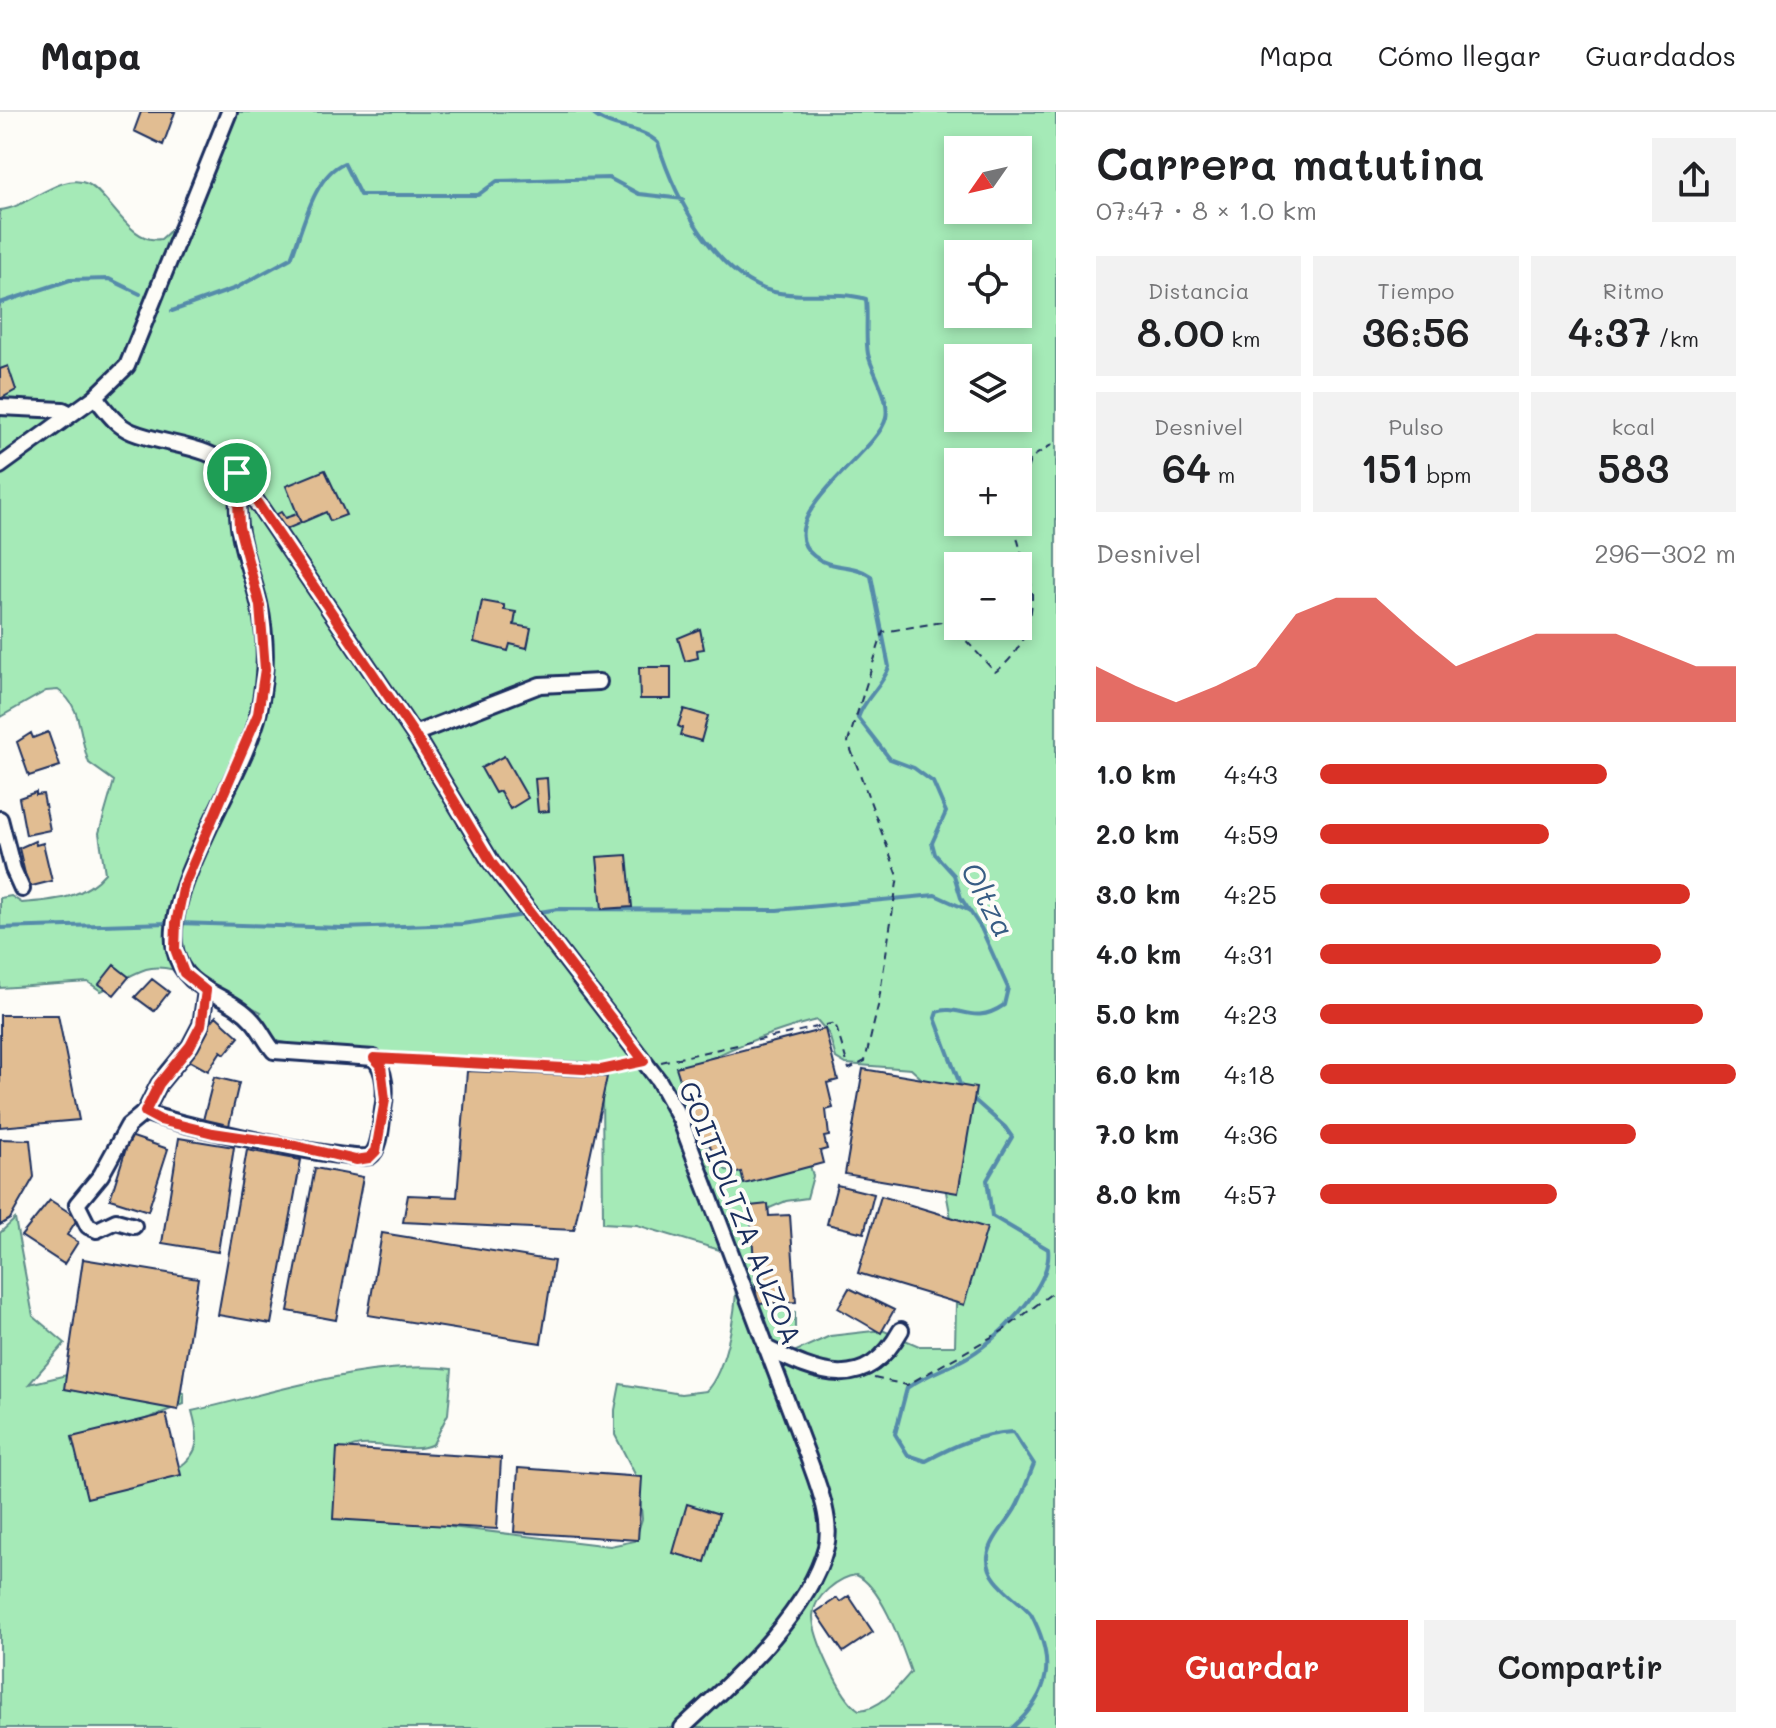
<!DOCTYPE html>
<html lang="es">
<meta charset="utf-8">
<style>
body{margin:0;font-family:Mali,sans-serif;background:#f2f2f2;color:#202124;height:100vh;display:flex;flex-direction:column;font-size:30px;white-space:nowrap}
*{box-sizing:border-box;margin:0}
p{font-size:26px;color:#757577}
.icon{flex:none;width:44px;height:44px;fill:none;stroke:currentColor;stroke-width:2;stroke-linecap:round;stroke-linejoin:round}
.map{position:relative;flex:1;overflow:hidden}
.sheet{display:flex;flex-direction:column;background:#fff;width:720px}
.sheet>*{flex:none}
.needle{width:52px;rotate:236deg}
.buttons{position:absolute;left:944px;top:24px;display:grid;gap:16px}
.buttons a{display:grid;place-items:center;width:88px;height:88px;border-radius:0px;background:#fff;box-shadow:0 4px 12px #0003;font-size:40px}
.pin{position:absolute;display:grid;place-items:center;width:68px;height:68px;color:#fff;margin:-34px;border:4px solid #fff;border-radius:50%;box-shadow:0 2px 8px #0007}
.round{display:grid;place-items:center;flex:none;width:84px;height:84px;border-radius:0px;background:#f2f2f2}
.overview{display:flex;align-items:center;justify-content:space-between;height:136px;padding:0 40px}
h1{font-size:44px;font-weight:600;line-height:60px}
.figures{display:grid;grid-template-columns:repeat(3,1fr);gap:12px;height:136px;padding:8px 40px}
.figures div{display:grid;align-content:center;border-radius:0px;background:#f2f2f2;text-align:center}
.figures b{font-size:40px;font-weight:600}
.figures small{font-size:22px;font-weight:400}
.figures p{font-size:22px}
.chart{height:224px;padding:16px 40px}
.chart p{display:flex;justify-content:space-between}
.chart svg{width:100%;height:144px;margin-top:8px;fill:#d93025;opacity:.7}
.button{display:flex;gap:16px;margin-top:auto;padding:16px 40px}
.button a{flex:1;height:92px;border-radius:0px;background:#d93025;color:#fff;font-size:32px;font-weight:600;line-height:92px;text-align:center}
.button a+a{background:#f2f2f2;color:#202124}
ul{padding:0 40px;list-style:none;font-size:26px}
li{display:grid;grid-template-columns:128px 96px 1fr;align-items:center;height:60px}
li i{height:20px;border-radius:10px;background:#d93025}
header{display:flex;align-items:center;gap:48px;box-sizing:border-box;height:112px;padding:0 40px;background:#fff;border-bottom:2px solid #e0e0e0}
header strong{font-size:38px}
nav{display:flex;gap:44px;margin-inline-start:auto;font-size:28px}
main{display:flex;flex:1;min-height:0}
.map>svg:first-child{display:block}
</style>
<header>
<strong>Mapa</strong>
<nav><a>Mapa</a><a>Cómo llegar</a><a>Guardados</a></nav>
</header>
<main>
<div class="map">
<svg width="1056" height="1616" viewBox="0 0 1056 1616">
<rect width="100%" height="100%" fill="#fdfcf7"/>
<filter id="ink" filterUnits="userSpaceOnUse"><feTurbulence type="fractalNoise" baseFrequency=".0125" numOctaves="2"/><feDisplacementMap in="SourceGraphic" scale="16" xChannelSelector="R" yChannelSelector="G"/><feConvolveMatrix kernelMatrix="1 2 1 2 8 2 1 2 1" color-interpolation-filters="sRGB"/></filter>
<g filter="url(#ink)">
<!-- green -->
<path fill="#a5eab7" stroke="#608c8a" stroke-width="2" fill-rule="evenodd" d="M225 0H1056V1616H0V1121L15 1107 33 1204 65 1231 29 1272 79 1260 184 1281V1292L90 1329 178 1356C202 1340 199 1324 192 1299 270 1282 373 1247 452 1257L448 1302 433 1332C404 1347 359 1316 337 1347V1381L451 1415 610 1434 635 1429 642 1407 639 1370 615 1323V1298L620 1272 681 1282 706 1279C726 1259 739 1191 735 1162 734 1154 728 1147 723 1139L637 1113 603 1111 602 972 597 957 587 950 425 944C377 948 311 937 263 926L258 903 261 900C233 886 178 847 146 857 131 862 116 872 101 879L88 870 0 876V786L11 784 22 791C55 788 83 787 105 761L99 721 114 669 89 651C79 627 83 594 58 578L46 579 0 605V98C28 96 61 59 88 72 111 84 130 133 161 127 196 99 209 40 225 0ZM958 38H1018V98H958ZM958 142H1018V202H958ZM958 246H1018V306H958ZM958 350H1018V410H958ZM958 454H1018V514H958ZM817 908 829 922 836 946 846 952 911 957 942 985 949 1047 946 1080 957 1138 951 1171 956 1192 955 1234H919L882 1218 830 1224 785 1244 795 1216V1200C758 1195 764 1130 760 1100L786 1089 807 1086 813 1064 809 1050 758 1061 726 1058 700 1027 680 972C688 947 790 914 817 908ZM856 1463C882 1474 902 1535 911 1560 897 1576 881 1597 859 1598 841 1587 813 1525 813 1504 813 1485 839 1465 856 1463Z"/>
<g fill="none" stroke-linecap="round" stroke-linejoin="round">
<!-- stream -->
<path stroke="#558baa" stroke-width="4" d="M591 0C610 19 641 13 658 31 674 84 716 166 774 180 805 187 836 178 866 187 868 205 865 225 868 242 873 263 890 284 886 306 878 341 767 407 814 444 831 458 853 451 871 464L889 555C882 575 865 585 858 606L890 647 914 656 933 670 946 700 932 731 935 742 954 763 961 786 981 816 1008 876 1004 893C972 915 959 891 937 900L935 906 961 975
M0 191 70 168 109 167 140 182
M172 199 236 176 291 146C303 117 313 64 344 51L360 83H478L497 69 609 66 639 82 683 87
M533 801 558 797 777 798 935 783 968 798
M178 811 343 816 462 812 524 803
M0 816 169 811
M970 984 1005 1015 1012 1025 987 1068 992 1104 1048 1137C1053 1174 995 1231 964 1247 945 1257 925 1263 907 1276L895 1322 908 1343 926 1349C955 1333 980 1322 1013 1320L1034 1352C1028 1366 1023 1383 1015 1397 1007 1411 990 1428 988 1445 986 1470 1017 1485 1031 1502 1056 1549 1051 1581 1012 1616"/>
</g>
<!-- building -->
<path fill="#e1bd92" stroke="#1b2f5e" stroke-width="2" d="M141 0H175L163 33 134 19Z
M8 254 16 278 0 287V257Z
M325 358 346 403 330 409 326 400 301 411 286 374Z
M281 400 285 406 297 402 301 411 282 419 272 405Z
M482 489 504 493V498L516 500 514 513 531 516 527 536 510 532 508 539 474 530Z
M700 517 704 537 697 538 698 546 685 549 678 526Z
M639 555H671V587H640Z
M684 597 708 604 701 629 680 623 682 616 678 614Z
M48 620 60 654 29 664 17 630 31 621 33 626Z
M504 644 528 686 510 697 500 679 495 681 481 656Z
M547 666 549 699 538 700 535 667Z
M36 680V683L43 682 50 718 26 723 19 686Z
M35 729 36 733 43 731 52 769 28 775 19 736Z
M627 743 632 795 602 797 597 745Z
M114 853 129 865 114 883 99 872Z
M152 867 169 880 154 899 135 885Z
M0 903H58L79 1008 0 1015Z
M216 904 239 925 225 942 221 939 208 959 188 948 201 928 198 926Z
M825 917 838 968 827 971 833 996 826 998 829 1024 824 1025 827 1037 820 1039 823 1051 744 1072 741 1060 733 1062 729 1050 718 1053 708 1029 700 1030 676 955Z
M863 957 976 976 958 1081 845 1062Z
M467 959 607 965 574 1118 403 1110 408 1083 457 1085Z
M214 965 239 971 228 1018 202 1012Z
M130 1024 168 1037 148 1099 110 1087Z
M179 1026 234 1035 218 1140 162 1131Z
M0 1027 30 1028 34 1065 10 1107 0 1113Z
M247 1038 301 1048 271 1212 218 1203Z
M315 1056 363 1065 336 1208 288 1199Z
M837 1073 874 1082 864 1121 827 1112Z
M881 1084 987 1116 964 1193 858 1161Z
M50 1088 78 1106 67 1123 78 1130 64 1152 21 1124Z
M768 1092 769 1104 790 1103 796 1190 757 1192 750 1094Z
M382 1121 554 1149 541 1231 368 1203Z
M83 1147 198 1166 178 1298 64 1277Z
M849 1176 894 1198 881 1221 838 1196Z
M166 1302 181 1363 87 1386 72 1325Z
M337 1336 501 1346 497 1417 333 1407Z
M518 1356 642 1365 638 1428 514 1420Z
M687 1392 719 1402 705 1450 673 1441Z
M849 1484 873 1520 843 1540 816 1500 837 1486 840 1490Z"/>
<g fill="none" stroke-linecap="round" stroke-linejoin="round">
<!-- minor casing -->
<g stroke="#1b2f5e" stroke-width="20">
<path id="minor" d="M95 285C106 298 115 313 132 320 166 334 211 332 237 361L414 622 491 750 659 969 680 1007 808 1345C817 1370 833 1408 826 1435 808 1503 732 1569 682 1616
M0 295 63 298 71 302
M0 354 95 285 127 254 229 0
M414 622 540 573 599 570
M0 707 13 757 22 777
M206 879 201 913 190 934 159 972 145 1000C167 1011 358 1053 370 1044 381 1037 381 1010 383 998 386 981 386 959 374 946L274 939C266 930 261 918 253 909 228 880 184 881 175 838 162 778 245 663 259 599 266 565 267 526 259 491 253 465 242 440 239 414 237 399 238 382 237 366
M134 1114 116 1109 97 1118 88 1114 77 1092 101 1063 128 1014 145 1000
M766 1236C819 1262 865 1283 901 1218"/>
</g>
<!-- path -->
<path stroke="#1b2f5e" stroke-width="2" stroke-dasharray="8 6" stroke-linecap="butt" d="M1018 382 1031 346 1056 330
M391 947 601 958 628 953
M661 950 835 911 849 957 865 949 878 894 898 764 848 630 883 520 948 509 995 560C1022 542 1036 505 1031 471 1027 451 1015 431 1016 410
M874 1266 907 1273 1004 1218 1056 1178"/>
<!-- minor -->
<use href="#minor" stroke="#fdfcf7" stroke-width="14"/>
</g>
</g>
<g fill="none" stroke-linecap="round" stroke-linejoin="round" filter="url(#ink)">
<!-- route casing -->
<g stroke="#fff" stroke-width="16">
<path id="route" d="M237 361 414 622 491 750 644 949 601 958 374 946 381 953 385 988 376 1039 369 1046 356 1048 287 1032 213 1021 160 1008 145 1000 159 972 190 934 201 913 206 879 184 861 175 837 176 811 184 773 258 602 265 557 260 494 239 415Z"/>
</g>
<!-- route -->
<use href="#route" stroke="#d93025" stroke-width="10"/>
</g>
<g text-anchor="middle" stroke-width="8" stroke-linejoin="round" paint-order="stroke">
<!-- street labels -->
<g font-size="28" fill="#1b2f5e" stroke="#fdfcf7">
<text transform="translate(740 1101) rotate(68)" y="10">GOITIOLTZA AUZOA</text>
</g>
<!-- water labels -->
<g font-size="30" font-style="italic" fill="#385d84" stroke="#fdfcf7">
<text transform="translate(987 788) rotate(62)" y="10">Oltza</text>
</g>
</g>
</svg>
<div class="buttons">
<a><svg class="needle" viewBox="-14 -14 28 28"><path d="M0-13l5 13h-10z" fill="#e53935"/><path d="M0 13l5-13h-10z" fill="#757577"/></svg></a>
<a><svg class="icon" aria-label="locate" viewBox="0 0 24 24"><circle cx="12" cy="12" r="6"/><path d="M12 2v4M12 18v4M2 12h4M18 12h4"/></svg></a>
<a><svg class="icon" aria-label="layers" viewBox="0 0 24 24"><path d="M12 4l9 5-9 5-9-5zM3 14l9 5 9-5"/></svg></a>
<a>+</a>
<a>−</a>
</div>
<div class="pin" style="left:237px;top:361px;background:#1e9e55"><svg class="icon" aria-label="arrive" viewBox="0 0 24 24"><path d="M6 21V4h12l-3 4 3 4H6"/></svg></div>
</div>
<section class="sheet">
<div class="overview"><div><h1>Carrera matutina</h1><p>07:47 · 8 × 1.0 km</p></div><a class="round"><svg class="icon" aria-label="share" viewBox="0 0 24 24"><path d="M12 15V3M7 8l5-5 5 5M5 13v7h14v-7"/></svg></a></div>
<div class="figures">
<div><p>Distancia</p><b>8.00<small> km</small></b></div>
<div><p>Tiempo</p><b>36:56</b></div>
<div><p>Ritmo</p><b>4:37<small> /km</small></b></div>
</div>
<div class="figures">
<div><p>Desnivel</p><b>64<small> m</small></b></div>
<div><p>Pulso</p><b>151<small> bpm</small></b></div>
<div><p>kcal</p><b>583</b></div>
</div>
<div class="chart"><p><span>Desnivel</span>296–302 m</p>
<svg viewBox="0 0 160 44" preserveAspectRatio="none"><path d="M0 44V27L10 33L20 38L30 33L40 27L50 11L60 6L70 6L80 17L90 27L100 22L110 17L120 17L130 17L140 22L150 27L160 27V44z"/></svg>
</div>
<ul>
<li><b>1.0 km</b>4:43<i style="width:69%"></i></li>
<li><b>2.0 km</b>4:59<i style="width:55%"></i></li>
<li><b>3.0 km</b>4:25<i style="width:89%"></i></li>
<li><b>4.0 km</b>4:31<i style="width:82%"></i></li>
<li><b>5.0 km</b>4:23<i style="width:92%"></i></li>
<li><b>6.0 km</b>4:18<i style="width:100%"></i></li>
<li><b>7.0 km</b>4:36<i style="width:76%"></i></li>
<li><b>8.0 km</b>4:57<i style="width:57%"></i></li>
</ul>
<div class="button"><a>Guardar</a><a>Compartir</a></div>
</section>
</main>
